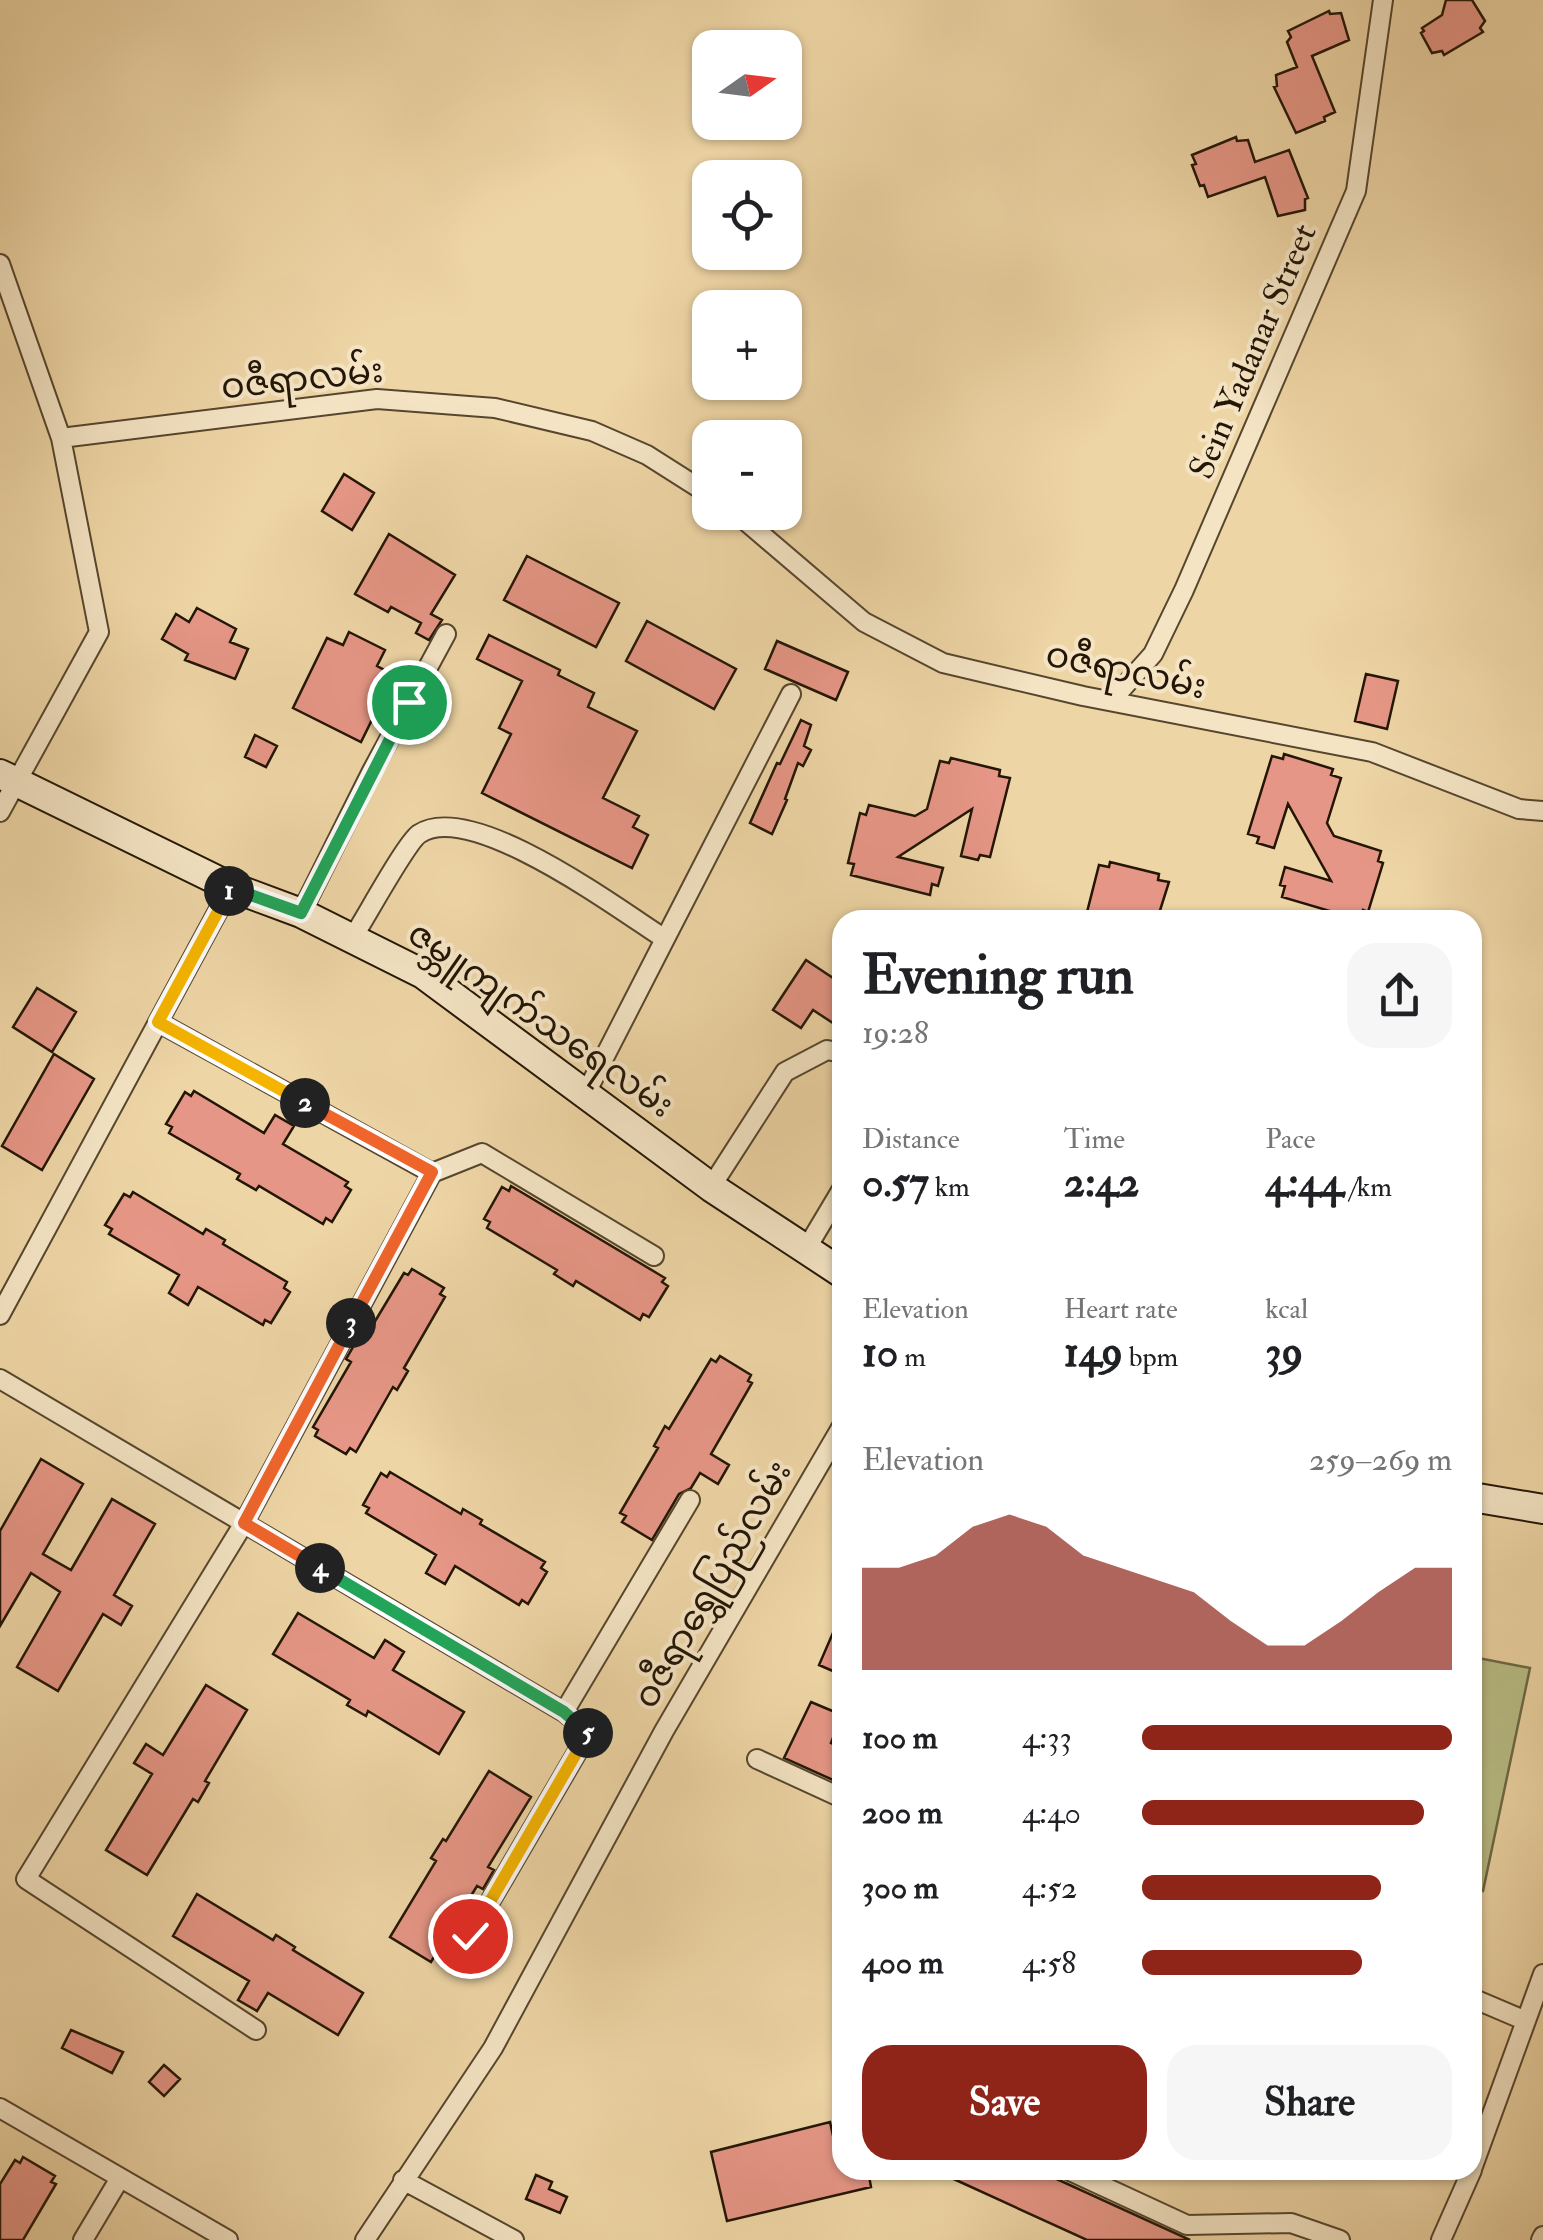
<!DOCTYPE html>
<meta charset="utf-8">
<style>
body{margin:0;font-family:"IM FELL Double Pica","Noto Sans Myanmar",serif;background:#f6f6f6;color:#202124;height:100vh;display:flex;flex-direction:column;font-size:38px;white-space:nowrap}
*{box-sizing:border-box;margin:0}
p{font-size:32px;color:#757577}
.icon{flex:none;width:55px;height:55px;fill:none;stroke:currentColor;stroke-width:2;stroke-linecap:round;stroke-linejoin:round}
.map{position:relative;flex:1;overflow:hidden}
.sheet{position:absolute;left:832px;top:910px;width:650px;height:1270px;display:flex;flex-direction:column;background:#fff;border-radius:30px;box-shadow:0 2px 8px #0004}
.sheet>*{flex:none}
.needle{width:65px;rotate:76deg}
.controls{position:absolute;left:692px;top:30px;display:grid;gap:20px}
.controls a{display:grid;place-items:center;width:110px;height:110px;border-radius:20px;background:#fff;box-shadow:0 2px 8px #0004;font-size:50px}
.pin{position:absolute;display:grid;place-items:center;width:85px;height:85px;color:#fff;margin:-42px;border:5px solid #fff;border-radius:50%;box-shadow:0 2px 10px #0007}
.km{position:absolute;width:50px;height:50px;margin:-25px;border-radius:50%;background:#222;color:#fff;font-size:28px;line-height:50px;text-align:center}
.round{display:grid;place-items:center;flex:none;width:105px;height:105px;border-radius:30px;background:#f6f6f6}
.summary{display:flex;align-items:center;justify-content:space-between;height:170px;padding:0 30px}
h1{font-size:55px;font-weight:700;line-height:75px}
.stats{display:grid;grid-template-columns:repeat(3,1fr);gap:15px;height:170px;padding:10px 30px}
.stats div{display:grid;align-content:center}
.stats b{font-size:42px;font-weight:700}
.stats small{font-size:28px;font-weight:400}
.stats p{font-size:28px}
.chart{height:280px;padding:20px 30px}
.chart p{display:flex;justify-content:space-between}
.chart svg{width:100%;height:180px;margin-top:10px;fill:#8f2418;opacity:.7}
.cta{display:flex;gap:20px;margin-top:auto;padding:20px 30px}
.cta a{flex:1;height:115px;border-radius:30px;background:#8f2418;color:#fff;font-size:40px;font-weight:700;line-height:115px;text-align:center}
.cta a+a{background:#f6f6f6;color:#202124}
ul{padding:0 30px;list-style:none;font-size:32px}
li{display:grid;grid-template-columns:160px 120px 1fr;align-items:center;height:75px}
li i{height:25px;border-radius:12px;background:#8f2418}
.map>svg:first-child{display:block}
</style>
<div class="map">
<svg width="1543" height="2240" viewBox="0 0 1543 2240">
<rect width="100%" height="100%" fill="#eed5a5"/>
<filter id="stains"><feTurbulence type="fractalNoise" baseFrequency=".002" numOctaves="4"/><feColorMatrix values="0 0 0 0 .2 0 0 0 0 .09 0 0 0 0 .02 0 0 0 .5 -.17"/></filter>
<radialGradient id="worn" r=".72"><stop offset=".6" stop-color="#630" stop-opacity="0"/><stop offset="1" stop-color="#630" stop-opacity=".3"/></radialGradient>
<!-- green -->
<path fill="#b9bd86" stroke="#6e6a46" stroke-width="2.5" d="M1473 1657 1530 1668 1483 1891 1472 1888Z"/>
<!-- building -->
<path fill="#e69686" stroke="#231606" stroke-width="2.5" d="M1446 0H1472L1485 21 1480 28 1483 32 1444 55 1442 51 1432 53 1421 33 1424 31 1422 28 1442 15Z
M1329 11 1330 14 1341 13 1349 40 1312 56 1335 112 1324 117 1325 121 1296 133 1274 87 1277 86 1276 75 1297 67 1287 42 1291 37 1288 31Z
M1236 137 1237 141 1248 140 1255 162 1289 150 1308 198 1305 199V210L1278 216 1265 177 1208 197 1204 185 1200 186 1192 165 1196 164 1192 155Z
M344 474 374 493 352 530 322 511Z
M389 534 455 575 431 614 442 620 429 640 416 633 421 623 391 607 388 612 355 594Z
M527 556 619 603 596 647 504 600Z
M197 608 236 629 230 642 248 649 235 679 185 660 188 654 162 639 176 614 189 622Z
M647 621 736 669 714 709 626 661Z
M349 632 385 650 377 666 394 675 361 742 293 708 327 638 343 645Z
M489 635 560 670 558 675 594 693 588 707 637 731 603 798 639 816 633 827 648 835 632 868 482 793 511 734 499 728 522 681 477 659Z
M777 641 848 672 836 700 765 669Z
M1366 674 1398 681 1387 729 1355 721Z
M801 720 811 725 804 746 811 750 803 766 798 763 785 799 787 800 772 834 750 823 777 763 780 764Z
M255 735 277 746 266 767 245 757Z
M1284 754 1333 769 1331 775 1341 778 1327 823 1334 836 1381 851 1378 861 1383 863 1368 912 1363 910 1360 920 1282 897 1285 886 1280 885 1285 867 1331 881 1288 804 1274 848 1257 843 1259 837 1248 834 1272 756 1283 759Z
M951 758 1000 770 999 776 1010 778 990 857 980 855 978 860 961 856 972 809 898 857 943 868 938 886 932 884 930 895 851 875 854 864 848 863 860 813 866 815 869 805 915 816 927 809 940 761 949 763Z
M1110 862 1159 874 1158 880 1169 882 1157 920H1085L1099 865 1109 867Z
M806 960 842 984V1029L813 1010 801 1028 773 1010Z
M37 988 76 1012 52 1052 13 1027Z
M54 1054 94 1079 42 1170 2 1146Z
M194 1091 264 1133 275 1115 294 1126 283 1144 348 1182 345 1186 351 1190 332 1222 326 1218 323 1224 259 1186 256 1190 237 1179 240 1174 169 1133 172 1127 166 1124 185 1092 191 1096Z
M511 1186 665 1278 662 1282 668 1286 649 1317 643 1314 640 1320 576 1281 573 1286 554 1274 557 1270 487 1228 490 1222 484 1219 502 1187 509 1191Z
M133 1192 203 1234 206 1229 225 1240 223 1244 287 1282 284 1288 290 1292 271 1323 265 1320 263 1325 198 1287 188 1305 169 1293 179 1275 109 1234 112 1229 105 1225 124 1194 130 1197Z
M412 1269 444 1288 440 1294 445 1297 404 1368 408 1371 397 1390 393 1387 356 1452 350 1448 346 1454 315 1436 318 1430 313 1427 351 1362 346 1359 357 1340 362 1343 404 1273 408 1275Z
M720 1356 751 1375 748 1381 752 1383 711 1454 729 1465 718 1484 700 1473 691 1488 679 1494 652 1540 622 1522 626 1516 620 1513 658 1448 654 1446 665 1426 669 1429 711 1359 716 1362Z
M41 1459 83 1484 43 1554 71 1570 112 1499 155 1524 114 1595 132 1606 121 1625 103 1614 58 1691 17 1667 60 1592 31 1573 0 1626V1531Z
M390 1472 461 1514 463 1509 482 1520 480 1524 545 1562 541 1568 547 1572 528 1604 522 1600 519 1605 455 1566 445 1584 426 1573 436 1555 366 1513 369 1508 363 1505 381 1473 387 1477Z
M842 1612V1675L819 1665Z
M298 1613 374 1658 385 1640 404 1652 393 1670 464 1712 439 1754 368 1711 366 1716 347 1705 350 1700 273 1654Z
M206 1685 247 1710 205 1781 209 1783 198 1802 193 1799 147 1875 106 1850 152 1774 134 1763 146 1744 163 1755Z
M811 1702 842 1715 831 1743 842 1749V1784L784 1758Z
M489 1771 531 1797 488 1867 494 1870 483 1889 477 1886 431 1962 390 1937 436 1861 431 1858 443 1839 446 1841Z
M197 1894 273 1940 276 1935 295 1947 293 1950 363 1993 338 2035 268 1993 257 2011 238 2000 249 1981 173 1936Z
M71 2030 123 2052 112 2073 62 2048Z
M164 2065 180 2079 164 2096 149 2082Z
M830 2122 834 2140 842 2137V2170H868L871 2187 727 2221 711 2152Z
M23 2157 55 2176 51 2182 56 2184 23 2240H0V2184L15 2160 20 2163Z
M934 2170H1037L1190 2240H1087Z
M536 2175 552 2182 549 2189 567 2197 560 2213 526 2199Z"/>
<g fill="none" stroke-linecap="round" stroke-linejoin="round">
<!-- street casing -->
<g stroke="#56462e" stroke-width="22">
<path id="street" d="M0 264 61 438 99 632 0 812
M61 438 377 399 495 408 592 431 647 455 710 495
M735 512 864 622 943 663 1083 696 1372 752 1519 809 1543 811
M1111 701 1153 654 1184 590 1356 191 1383 0
M301 913 372 771 446 634
M353 937C365 919 406 843 419 834 471 799 618 909 665 939L791 694
M158 1022 432 1173 482 1153 654 1256
M586 1093 665 939
M711 1187 785 1072 827 1050 842 1053
M805 1251 842 1189
M0 1315 231 887
M0 1379 564 1712 589 1732 470 1936
M564 1712 690 1500
M757 1759 842 1798
M1472 1998 1526 2021
M256 2030 26 1879 244 1523 432 1173
M0 2108 228 2240
M1472 2169 1543 1974
M1068 2170 1187 2225 1291 2223 1340 2240
M403 2180 514 2240
M83 2240 120 2178
M365 2240 493 2048 664 1731 842 1426
M1441 2240 1472 2170
M1541 2240 1543 2236"/>
</g>
<!-- secondary casing -->
<g stroke="#231606" stroke-width="32">
<path id="secondary" d="M0 774 231 887 301 913 423 974 711 1187 842 1273
M1472 1497 1543 1509"/>
</g>
<!-- street -->
<use href="#street" stroke="#f4e4c4" stroke-width="18"/>
<!-- secondary -->
<use href="#secondary" stroke="#f4e4c4" stroke-width="28"/>
</g>
<g fill="none" stroke-linecap="round" stroke-linejoin="round">
<!-- split-1 casing -->
<g stroke="#fff" stroke-width="20">
<path id="split-1" d="M229 891 231 888 301 913 409 702"/>
</g>
<!-- split-2 casing -->
<g stroke="#fff" stroke-width="20">
<path id="split-2" d="M229 891 158 1022 305 1103"/>
</g>
<!-- split-3 casing -->
<g stroke="#fff" stroke-width="20">
<path id="split-3" d="M305 1103 432 1172 351 1323"/>
</g>
<!-- split-4 casing -->
<g stroke="#fff" stroke-width="20">
<path id="split-4" d="M320 1568 244 1523 351 1323"/>
</g>
<!-- split-5 casing -->
<g stroke="#fff" stroke-width="20">
<path id="split-5" d="M320 1568 564 1712 588 1733"/>
</g>
<!-- split-6 casing -->
<g stroke="#fff" stroke-width="20">
<path id="split-6" d="M470 1936 588 1733"/>
</g>
<!-- split-1 -->
<use href="#split-1" stroke="#22a559" stroke-width="12"/>
<!-- split-2 -->
<use href="#split-2" stroke="#f5b400" stroke-width="12"/>
<!-- split-3 -->
<use href="#split-3" stroke="#f0652b" stroke-width="12"/>
<!-- split-4 -->
<use href="#split-4" stroke="#f0652b" stroke-width="12"/>
<!-- split-5 -->
<use href="#split-5" stroke="#22a559" stroke-width="12"/>
<!-- split-6 -->
<use href="#split-6" stroke="#f5b400" stroke-width="12"/>
</g>
<g text-anchor="middle" stroke-width="8" stroke-linejoin="round" paint-order="stroke">
<!-- street labels -->
<g font-size="35" fill="#231606" stroke="#f4e4c4">
<text transform="translate(1252 351) rotate(-67)" y="12">Sein Yadanar Street</text>
<text transform="translate(302 378) rotate(-6)" y="12">ဝဇီရာလမ်း</text>
<text transform="translate(1126 670) rotate(12)" y="12">ဝဇီရာလမ်း</text>
<text transform="translate(541 1019) rotate(35)" y="12">ဇမ္ဘူကျက်သရေလမ်း</text>
<text transform="translate(712 1584) rotate(-60)" y="12">ဝဇီရာရွှေပြည်လမ်း</text>
</g>
</g>
<rect width="100%" height="100%" filter="url(#stains)"/>
<rect width="100%" height="100%" fill="url(#worn)"/>
</svg>
<div class="controls">
<a><svg class="needle" viewBox="-14 -14 28 28"><path d="M0-13l5 13h-10z" fill="#e53935"/><path d="M0 13l5-13h-10z" fill="#757577"/></svg></a>
<a><svg class="icon" aria-label="locate" viewBox="0 0 24 24"><circle cx="12" cy="12" r="6"/><path d="M12 2v4M12 18v4M2 12h4M18 12h4"/></svg></a>
<a>+</a>
<a>−</a>
</div>
<div class="pin" style="left:409px;top:702px;background:#1e9e55"><svg class="icon" aria-label="arrive" viewBox="0 0 24 24"><path d="M6 21V4h12l-3 4 3 4H6"/></svg></div>
<div class="pin" style="left:470px;top:1936px;background:#d93025"><svg class="icon" aria-label="check" viewBox="0 0 24 24"><path d="M5 12l5 5 9-10"/></svg></div>
<b class="km" style="left:229px;top:891px">1</b>
<b class="km" style="left:305px;top:1103px">2</b>
<b class="km" style="left:351px;top:1323px">3</b>
<b class="km" style="left:320px;top:1568px">4</b>
<b class="km" style="left:588px;top:1733px">5</b>
<section class="sheet">
<div class="summary"><div><h1>Evening run</h1><p>19:28</p></div><a class="round"><svg class="icon" aria-label="share" viewBox="0 0 24 24"><path d="M12 15V3M7 8l5-5 5 5M5 13v7h14v-7"/></svg></a></div>
<div class="stats">
<div><p>Distance</p><b>0.57<small> km</small></b></div>
<div><p>Time</p><b>2:42</b></div>
<div><p>Pace</p><b>4:44<small> /km</small></b></div>
</div>
<div class="stats">
<div><p>Elevation</p><b>10<small> m</small></b></div>
<div><p>Heart rate</p><b>149<small> bpm</small></b></div>
<div><p>kcal</p><b>39</b></div>
</div>
<div class="chart"><p><span>Elevation</span>259–269 m</p>
<svg viewBox="0 0 160 44" preserveAspectRatio="none"><path d="M0 44V19L10 19L20 16L30 9L40 6L50 9L60 16L70 19L80 22L90 25L100 32L110 38L120 38L130 32L140 25L150 19L160 19V44z"/></svg>
</div>
<ul>
<li><b>100 m</b>4:33<i style="width:100%"></i></li>
<li><b>200 m</b>4:40<i style="width:91%"></i></li>
<li><b>300 m</b>4:52<i style="width:77%"></i></li>
<li><b>400 m</b>4:58<i style="width:71%"></i></li>
</ul>
<div class="cta"><a>Save</a><a>Share</a></div>
</section>
</div>
